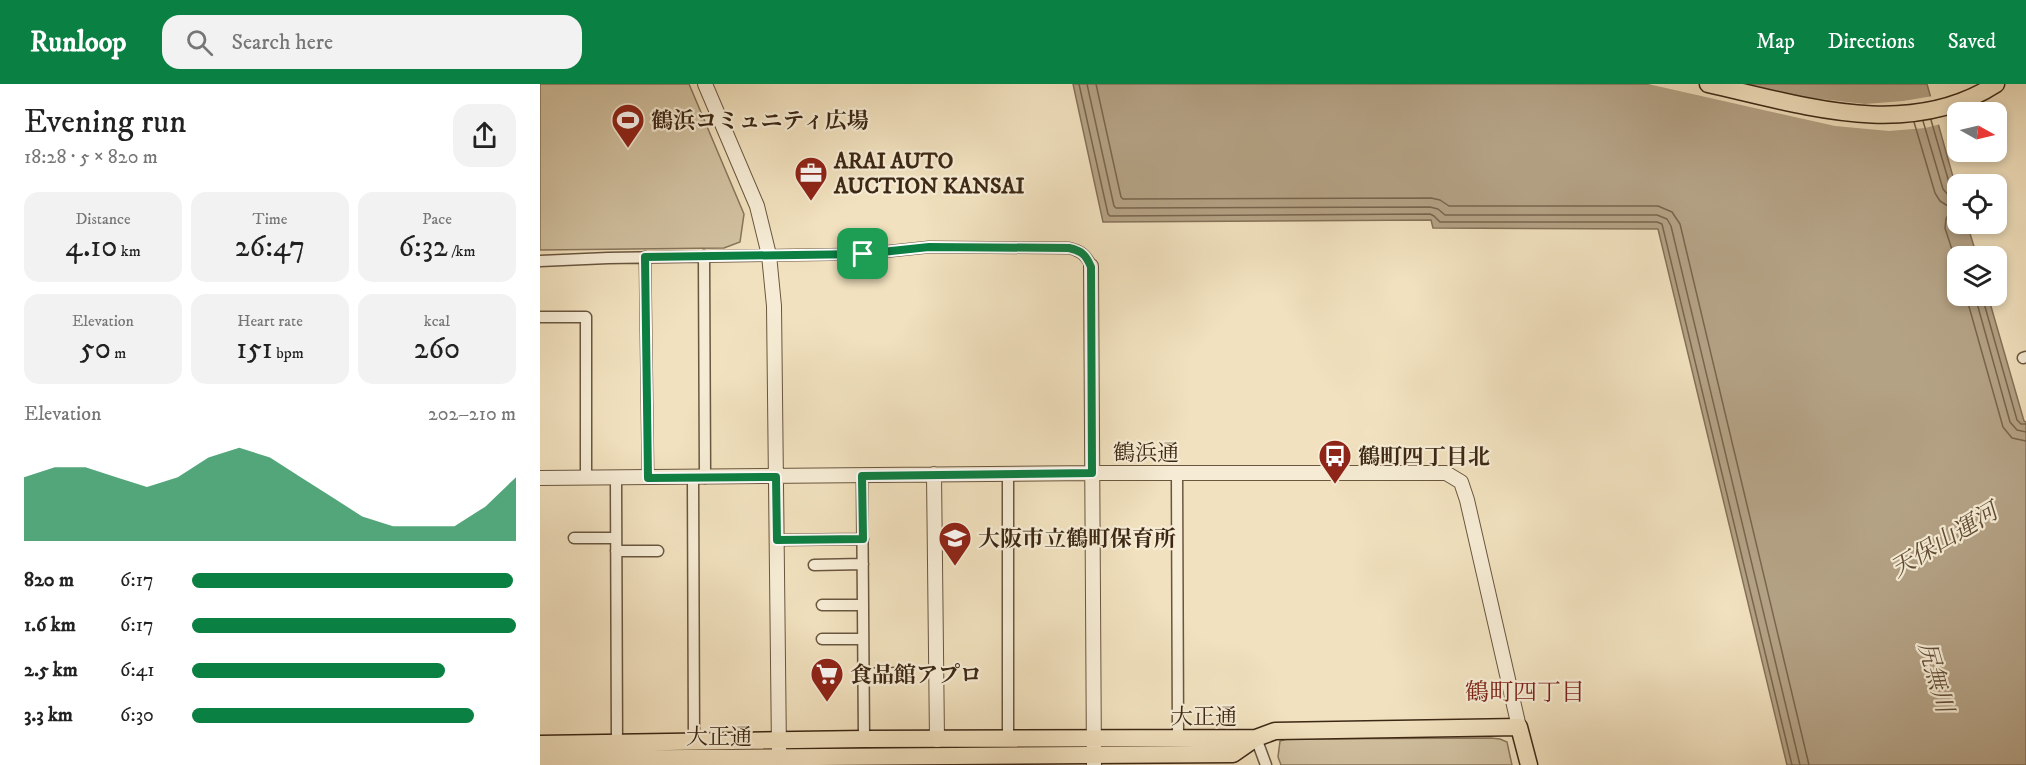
<!DOCTYPE html>
<meta charset="utf-8">
<style>
body{margin:0;font-family:"IM FELL DW Pica","Noto Serif JP",serif;background:#f2f2f2;color:#222;height:100vh;display:flex;flex-direction:column;font-size:22px;white-space:nowrap}
*{box-sizing:border-box;margin:0}
p{font-size:20px;color:#767676}
.icon{flex:none;width:33px;height:33px;fill:none;stroke:currentColor;stroke-width:2;stroke-linecap:round;stroke-linejoin:round}
.map{position:relative;flex:1;overflow:hidden}
.sheet{display:flex;flex-direction:column;background:#fff;width:540px}
.sheet>*{flex:none}
.needle{width:39px;rotate:98deg}
.buttons{position:absolute;left:1407px;top:18px;display:grid;gap:12px}
.buttons a{display:grid;place-items:center;width:60px;height:60px;border-radius:12px;background:#fff;box-shadow:0 3px 9px #0003;font-size:30px}
.pin{position:absolute;display:grid;place-items:center;width:51px;height:51px;color:#fff;margin:-26px;border-radius:12px;box-shadow:0 3px 9px #0006}
.round{display:grid;place-items:center;flex:none;width:63px;height:63px;border-radius:18px;background:#f2f2f2}
.headline{display:flex;align-items:center;justify-content:space-between;height:102px;padding:0 24px}
h1{font-size:33px;font-weight:600;line-height:45px}
.figures{display:grid;grid-template-columns:repeat(3,1fr);gap:9px;height:102px;padding:6px 24px}
.figures div{display:grid;align-content:center;border-radius:15px;background:#f2f2f2;text-align:center}
.figures b{font-size:30px;font-weight:600}
.figures small{font-size:16px;font-weight:400}
.figures p{font-size:16px}
.chart{height:168px;padding:12px 24px}
.chart p{display:flex;justify-content:space-between}
.chart svg{width:100%;height:108px;margin-top:6px;fill:#0b8043;opacity:.7}
ul{padding:0 24px;list-style:none;font-size:20px}
li{display:grid;grid-template-columns:96px 72px 1fr;align-items:center;height:45px}
li i{height:15px;border-radius:8px;background:#0b8043}
header{display:flex;align-items:center;gap:36px;box-sizing:border-box;height:84px;padding:0 30px;background:#0b8043;color:#fff}
header strong{font-size:28px}
nav{display:flex;gap:33px;margin-inline-start:auto;font-size:21px}
.search{width:420px;height:54px;background:#f2f2f2;display:flex;align-items:center;gap:15px;box-sizing:border-box;padding:0 21px;border-radius:18px;color:#767676;font-size:22px}
main{display:flex;flex:1;min-height:0}
.map>svg:first-child{display:block}
</style>
<header>
<strong>Runloop</strong>
<div class="search"><svg class="icon" aria-label="search" viewBox="0 0 24 24"><circle cx="10" cy="10" r="6"/><path d="M15 15l6 6"/></svg>Search here</div>
<nav><a>Map</a><a>Directions</a><a>Saved</a></nav>
</header>
<main>
<section class="sheet">
<div class="headline"><div><h1>Evening run</h1><p>18:28 · 5 × 820 m</p></div><a class="round"><svg class="icon" aria-label="share" viewBox="0 0 24 24"><path d="M12 15V3M7 8l5-5 5 5M5 13v7h14v-7"/></svg></a></div>
<div class="figures">
<div><p>Distance</p><b>4.10<small> km</small></b></div>
<div><p>Time</p><b>26:47</b></div>
<div><p>Pace</p><b>6:32<small> /km</small></b></div>
</div>
<div class="figures">
<div><p>Elevation</p><b>50<small> m</small></b></div>
<div><p>Heart rate</p><b>151<small> bpm</small></b></div>
<div><p>kcal</p><b>260</b></div>
</div>
<div class="chart"><p><span>Elevation</span>202–210 m</p>
<svg viewBox="0 0 160 44" preserveAspectRatio="none"><path d="M0 44V18L10 14L20 14L30 18L40 22L50 18L60 10L70 6L80 10L90 18L100 26L110 34L120 38L130 38L140 38L150 30L160 18V44z"/></svg>
</div>
<ul>
<li><b>820 m</b>6:17<i style="width:99%"></i></li>
<li><b>1.6 km</b>6:17<i style="width:100%"></i></li>
<li><b>2.5 km</b>6:41<i style="width:78%"></i></li>
<li><b>3.3 km</b>6:30<i style="width:87%"></i></li>
</ul>
</section>
<div class="map">
<svg width="1486" height="681" viewBox="0 0 1486 681">
<rect width="100%" height="100%" fill="#f1e1be"/>
<filter id="stains"><feTurbulence type="fractalNoise" baseFrequency=".00333" numOctaves="4"/><feColorMatrix values="0 0 0 0 .2 0 0 0 0 .09 0 0 0 0 .02 0 0 0 .5 -.17"/></filter>
<radialGradient id="worn" r=".72"><stop offset=".6" stop-color="#630" stop-opacity="0"/><stop offset="1" stop-color="#630" stop-opacity=".3"/></radialGradient>
<!-- green -->
<path fill="#d2c2a1" stroke="#88755b" stroke-width="1.5" d="M0 0H149L204 130 200 158 184 164 0 166Z
M951 654 960 655 967 658 972 681H741L738 673 740 657 747 655Z"/>
<!-- water -->
<path fill="#b4a285" stroke="#847158" stroke-width="1.5" d="M533 0H1387L1417 107 1418 140H1427L1437 172H1418V212H1448L1484 337 1486 338V681H1247L1118 145 893 144 891 136 563 138Z"/>
<!-- pier -->
<path fill="#f1e1be" d="M1108 0H1204L1263 13 1325 20 1363 17 1393 12 1401 40 1385 44 1349 47 1295 42Z"/>
<g fill="none" stroke-linecap="round" stroke-linejoin="round">
<!-- shore -->
<path stroke="#78654d" stroke-width="1.5" d="M539 0 568 130 570 132 890 130 894 132 900 138H1117L1122 140 1252 681
M547 0 574 122 576 124 890 123 898 125 905 131H1117L1127 135 1131 142 1260 681
M556 0 581 113 583 115 891 114 900 116 909 122H1118L1132 128 1140 140 1269 681
M1391 36 1410 102 1413 105 1418 107
M1383 37 1403 105 1409 112 1418 114
M1374 38 1395 109 1400 117 1411 124 1406 135 1405 144 1418 184
M1426 212 1463 343 1472 354 1486 357
M1435 212 1470 338 1477 346 1486 348
M1442 212 1477 336 1481 340H1486"/>
<!-- minor casing -->
<g stroke="#6a563f" stroke-width="13">
<path id="minor" d="M164 172 165 394
M105 173 108 394
M0 177 68 174 323 170 389 163 529 164C541 167 546 171 551 182
M0 233H46V394
M1483 274 1486 273
M637 389 638 654
M468 390V656
M322 392 324 655
M76 394 77 663
M153 394 154 658
M34 454H76
M237 456 323 455
M76 467H118
M274 481 323 480
M282 521H323
M282 555H323
M323 590 358 589
M716 654 726 681"/>
</g>
<!-- tertiary casing -->
<g stroke="#6a563f" stroke-width="16">
<path id="tertiary" d="M165 0 217 122 229 171 234 222 239 667
M551 182 554 681
M394 390 397 656
M0 394 552 389H906L921 398 927 416 979 643"/>
</g>
<!-- primary casing -->
<g stroke="#3d2815" stroke-width="19">
<path id="primary" d="M1168 0C1262 21 1368 57 1456 0
M0 660 324 655 715 654
M0 675 693 670 716 654 735 647 979 643 989 681"/>
</g>
<!-- minor -->
<use href="#minor" stroke="#f6ecd5" stroke-width="10"/>
<!-- tertiary -->
<use href="#tertiary" stroke="#f6ecd5" stroke-width="14"/>
<!-- primary -->
<use href="#primary" stroke="#f1e1be" stroke-width="16"/>
</g>
<g fill="none" stroke-linecap="round" stroke-linejoin="round">
<!-- route casing -->
<g stroke="#fff" stroke-width="12">
<path id="route" d="M389 163 529 164C542 167 546 171 551 183L552 389 322 392 323 455 237 456 236 393 108 394 105 173 323 170Z"/>
</g>
<!-- route -->
<use href="#route" stroke="#0b8043" stroke-width="8"/>
</g>
<!-- icons -->
<defs>
<g id="stadium-pin" transform="scale(1.725)"><path d="M0 17L-7.5 6A9.5 9.5 0 1 1 7.5 6Z" fill="#8f2418" stroke="#f6ecd5"/><path d="M0-5a6.5 5 0 1 0 0 10a6.5 5 0 1 0 0-10ZM-3.5-1.8h7v3.6h-7Z" fill="#fff"/></g>
<g id="office-pin" transform="scale(1.725)"><path d="M0 17L-7.5 6A9.5 9.5 0 1 1 7.5 6Z" fill="#8f2418" stroke="#f6ecd5"/><path d="M-6-3h4V-5.5h4V-3h4V5H-6ZM-1-4.5V-3h2v-1.5ZM-6 0V1H6V0Z" fill="#fff"/></g>
<g id="bus-pin" transform="scale(1.725)"><path d="M0 17L-7.5 6A9.5 9.5 0 1 1 7.5 6Z" fill="#8f2418" stroke="#f6ecd5"/><path d="M-5-6H5V4H4V6H2V4H-2V6H-4V4H-5ZM-3.5-4V0h7V-4ZM-3.5 1.2v1.5H-2V1.2ZM2 1.2v1.5H3.5V1.2Z" fill="#fff"/></g>
<g id="school-pin" transform="scale(1.725)"><path d="M0 17L-7.5 6A9.5 9.5 0 1 1 7.5 6Z" fill="#8f2418" stroke="#f6ecd5"/><path d="M0-5L7-2L0 1L-7-2ZM-4 1L0 2.5L4 1V4Q0 6-4 4Z" fill="#fff"/></g>
<g id="supermarket-pin" transform="scale(1.725)"><path d="M0 17L-7.5 6A9.5 9.5 0 1 1 7.5 6Z" fill="#8f2418" stroke="#f6ecd5"/><path d="M-6-5.5h2.5l.6 2H6L4.5 2H-2.5L-4.4-4H-6ZM-1.5 3.2a1.3 1.3 0 1 0 .1 0ZM3 3.2a1.3 1.3 0 1 0 .1 0Z" fill="#fff"/></g>
</defs>
<g fill-rule="evenodd">
<use href="#stadium-pin" x="88" y="36"/>
<use href="#office-pin" x="271" y="89"/>
<use href="#bus-pin" x="795" y="372"/>
<use href="#school-pin" x="415" y="454"/>
<use href="#supermarket-pin" x="287" y="590"/>
</g>
<g text-anchor="middle" stroke-width="4.5" stroke-linejoin="round" paint-order="stroke">
<!-- poi labels -->
<g font-size="22" font-weight="bold" fill="#3d2815" stroke="#f6ecd5" text-anchor="start">
<text x="111" y="44">鶴浜コミュニティ広場</text>
<text x="294" y="84">ARAI AUTO<tspan x="294" dy="25">AUCTION KANSAI</tspan></text>
<text x="818" y="380">鶴町四丁目北</text>
<text x="438" y="462">大阪市立鶴町保育所</text>
<text x="310" y="598">食品館アプロ</text>
</g>
<!-- street labels -->
<g font-size="22" fill="#3d2815" stroke="#f6ecd5">
<text x="606" y="376">鶴浜通</text>
<text x="664" y="640">大正通</text>
<text x="179" y="660">大正通</text>
</g>
<!-- water labels -->
<g font-size="24" font-style="italic" fill="#614d37" stroke="#f6ecd5">
<text transform="translate(1404 456) rotate(-31)" y="8">天保山運河</text>
<text transform="translate(1396 593) rotate(74)" y="8">尻無川</text>
</g>
<!-- neighbourhood labels -->
<g font-size="24" fill="#7a1f14" stroke="#f6ecd5">
<text x="985" y="616">鶴町四丁目</text>
</g>
</g>
<rect width="100%" height="100%" filter="url(#stains)"/>
<rect width="100%" height="100%" fill="url(#worn)"/>
</svg>
<div class="buttons">
<a><svg class="needle" viewBox="-14 -14 28 28"><path d="M0-13l5 13h-10z" fill="#e53935"/><path d="M0 13l5-13h-10z" fill="#767676"/></svg></a>
<a><svg class="icon" aria-label="locate" viewBox="0 0 24 24"><circle cx="12" cy="12" r="6"/><path d="M12 2v4M12 18v4M2 12h4M18 12h4"/></svg></a>
<a><svg class="icon" aria-label="layers" viewBox="0 0 24 24"><path d="M12 4l9 5-9 5-9-5zM3 14l9 5 9-5"/></svg></a>
</div>
<div class="pin" style="left:323px;top:170px;background:#1e9e55"><svg class="icon" aria-label="arrive" viewBox="0 0 24 24"><path d="M6 21V4h12l-3 4 3 4H6"/></svg></div>
</div>
</main>
